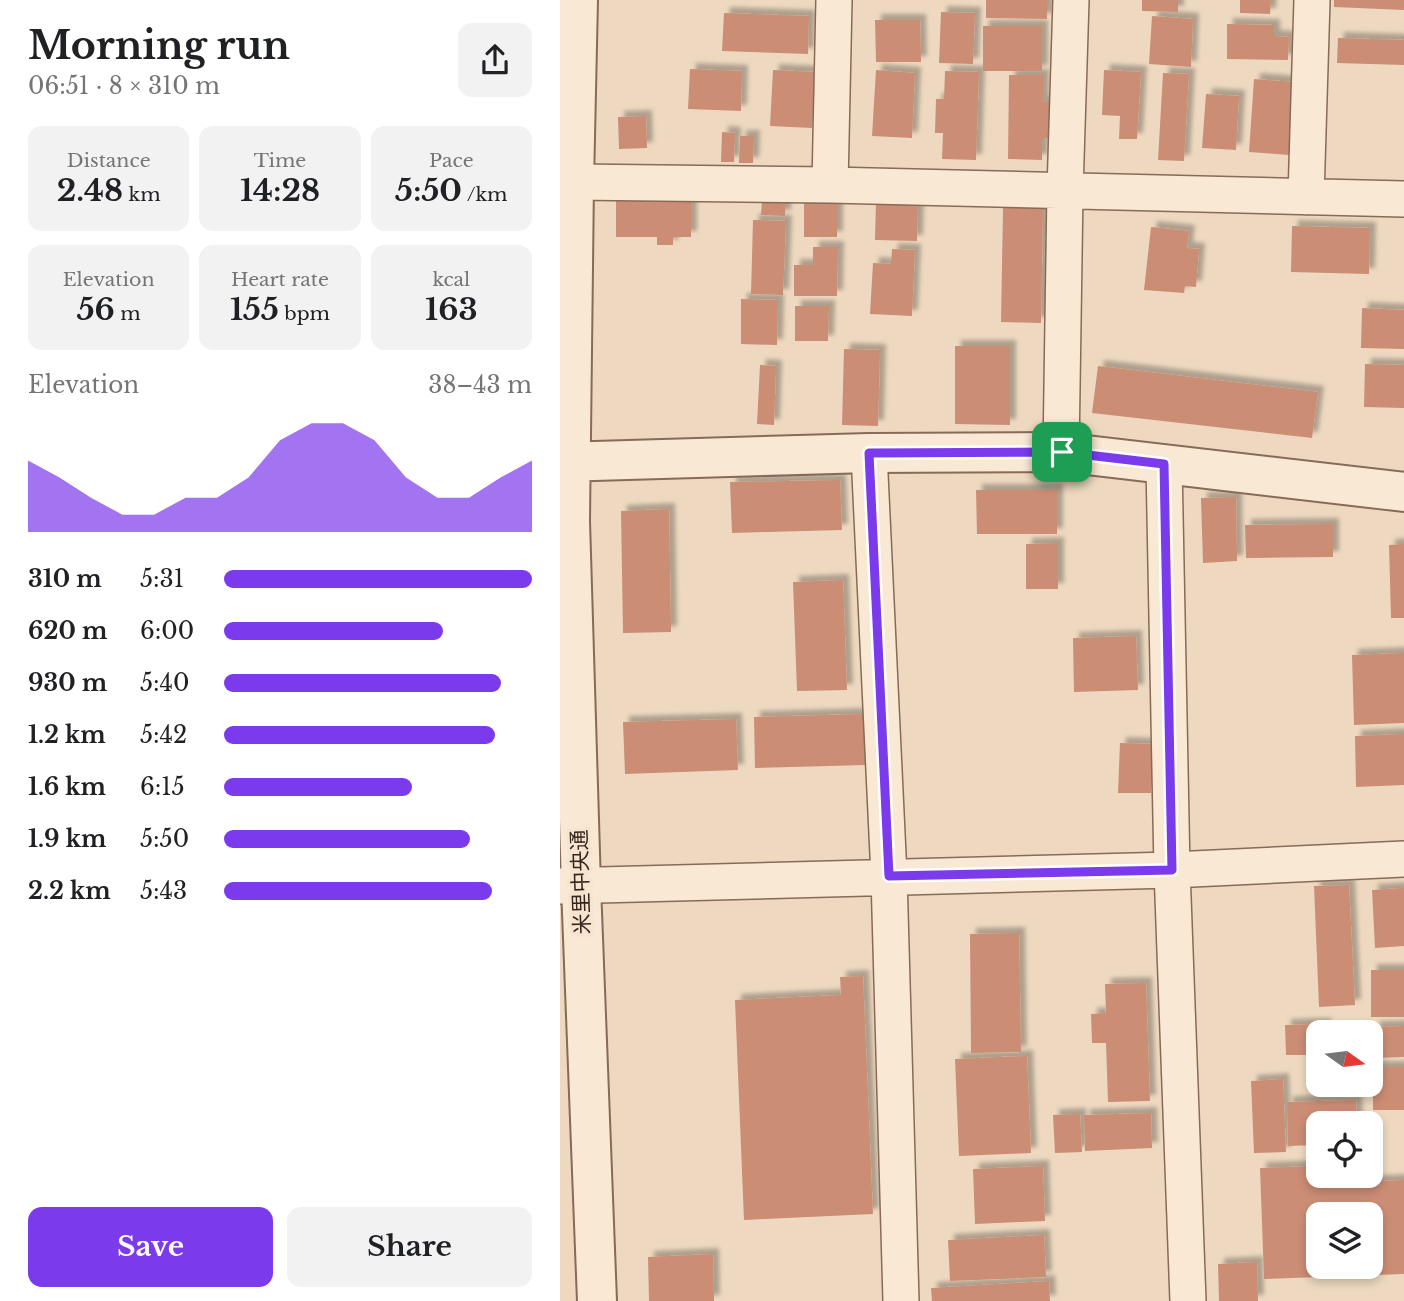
<!DOCTYPE html>
<meta charset="utf-8">
<style>
body{margin:0;font-family:"Libre Baskerville","Noto Sans JP",serif;background:#f2f2f2;color:#202124;height:100vh;display:flex;flex-direction:column;font-size:26px;white-space:nowrap}
*{box-sizing:border-box;margin:0}
p{font-size:23px;color:#757577}
.icon{flex:none;width:38px;height:38px;fill:none;stroke:currentColor;stroke-width:2;stroke-linecap:round;stroke-linejoin:round}
.map{position:relative;flex:1;overflow:hidden}
.side{display:flex;flex-direction:column;background:#fff;width:560px}
.side>*{flex:none}
.needle{width:46px;rotate:104deg}
.controls{position:absolute;left:746px;top:1020px;display:grid;gap:14px}
.controls a{display:grid;place-items:center;width:77px;height:77px;border-radius:14px;background:#fff;box-shadow:0 4px 10px #0003;font-size:35px}
.pin{position:absolute;display:grid;place-items:center;width:60px;height:60px;color:#fff;margin:-30px;border-radius:14px;box-shadow:0 4px 10px #0006}
.round{display:grid;place-items:center;flex:none;width:74px;height:74px;border-radius:14px;background:#f2f2f2}
.summary{display:flex;align-items:center;justify-content:space-between;height:119px;padding:0 28px}
h1{font-size:38px;font-weight:700;line-height:52px}
.metrics{display:grid;grid-template-columns:repeat(3,1fr);gap:10px;height:119px;padding:7px 28px}
.metrics div{display:grid;align-content:center;border-radius:14px;background:#f2f2f2;text-align:center}
.metrics b{font-size:30px;font-weight:700}
.metrics small{font-size:19px;font-weight:400}
.metrics p{font-size:19px}
.chart{height:196px;padding:14px 28px}
.chart p{display:flex;justify-content:space-between}
.chart svg{width:100%;height:126px;margin-top:7px;fill:#7c3aed;opacity:.7}
.cta{display:flex;gap:14px;margin-top:auto;padding:14px 28px}
.cta a{flex:1;height:80px;border-radius:14px;background:#7c3aed;color:#fff;font-size:28px;font-weight:700;line-height:80px;text-align:center}
.cta a+a{background:#f2f2f2;color:#202124}
ul{padding:0 28px;list-style:none;font-size:23px}
li{display:grid;grid-template-columns:112px 84px 1fr;align-items:center;height:52px}
li i{height:18px;border-radius:9px;background:#7c3aed}
main{display:flex;flex:1;min-height:0}
.map>svg:first-child{display:block}
</style>
<main>
<section class="side">
<div class="summary"><div><h1>Morning run</h1><p>06:51 · 8 × 310 m</p></div><a class="round"><svg class="icon" aria-label="share" viewBox="0 0 24 24"><path d="M12 15V3M7 8l5-5 5 5M5 13v7h14v-7"/></svg></a></div>
<div class="metrics">
<div><p>Distance</p><b>2.48<small> km</small></b></div>
<div><p>Time</p><b>14:28</b></div>
<div><p>Pace</p><b>5:50<small> /km</small></b></div>
</div>
<div class="metrics">
<div><p>Elevation</p><b>56<small> m</small></b></div>
<div><p>Heart rate</p><b>155<small> bpm</small></b></div>
<div><p>kcal</p><b>163</b></div>
</div>
<div class="chart"><p><span>Elevation</span>38–43 m</p>
<svg viewBox="0 0 160 44" preserveAspectRatio="none"><path d="M0 44V19L10 25L20 32L30 38L40 38L50 32L60 32L70 25L80 12L90 6L100 6L110 12L120 25L130 32L140 32L150 25L160 19V44z"/></svg>
</div>
<ul>
<li><b>310 m</b>5:31<i style="width:100%"></i></li>
<li><b>620 m</b>6:00<i style="width:71%"></i></li>
<li><b>930 m</b>5:40<i style="width:90%"></i></li>
<li><b>1.2 km</b>5:42<i style="width:88%"></i></li>
<li><b>1.6 km</b>6:15<i style="width:61%"></i></li>
<li><b>1.9 km</b>5:50<i style="width:80%"></i></li>
<li><b>2.2 km</b>5:43<i style="width:87%"></i></li>
</ul>
<div class="cta"><a>Save</a><a>Share</a></div>
</section>
<div class="map">
<svg width="844" height="1301" viewBox="0 0 844 1301">
<defs>
<filter id="shadow"><feDropShadow dx="6" dy="-6" stdDeviation="2" flood-color="#0004"/></filter>
</defs>
<rect width="100%" height="100%" fill="#eed9c0"/>
<!-- building -->
<path fill="#cc8d75" fill-rule="evenodd" filter="url(#shadow)" d="M426 0H487V19L426 18Z
M582 0H618V12L582 11Z
M680 0H711L710 14 680 13Z
M774 0H844V10L774 7Z
M381 12 415 13 413 64 379 63Z
M164 13 249 16 248 54 162 51Z
M592 16 633 19 631 67 589 64Z
M315 20H360L361 62H316Z
M667 24 714 25V36L729 37 728 60 667 59Z
M423 26H482V71H423Z
M778 38 844 40V65L777 63Z
M130 69 182 71 181 111 128 109Z
M213 70 255 72 252 128 210 126Z
M316 70 355 73 352 138 312 136Z
M544 70 581 72 577 139H559L560 116 542 115Z
M385 71 419 72 416 160 382 159 383 133H375L376 99H384Z
M603 73 629 74 624 161 598 160Z
M449 75H483V102H490L489 138H482V160L448 159Z
M694 79 734 82 729 155 689 152Z
M646 94 679 96 676 150 642 148Z
M86 116 87 148 59 149 58 117Z
M162 132 175 133 174 162H161Z
M180 136H194L193 163H179Z
M203 186 227 187 225 216 201 215Z
M56 191H131V237H113V245H97V237H56Z
M244 192H277V237H244Z
M316 200 358 201 357 241 315 240Z
M443 208H483L481 323 441 322Z
M193 220 226 221 223 295 191 294Z
M732 226 810 228 809 274 731 272Z
M591 227 629 231 627 248 639 249 636 287 625 286 624 293 584 290Z
M253 247H278L277 296H234V265H253Z
M332 249 355 250 352 316 310 314 313 263 331 264Z
M181 299 218 300 217 345 181 344Z
M235 306H269L268 341H235Z
M802 308 844 310V349L801 348Z
M395 346H450V425L395 424Z
M284 349 320 350 318 426 282 425Z
M805 364 844 365V408L804 407Z
M200 365 216 366 214 425 197 424Z
M538 366 758 392 752 438 532 413Z
M280 480 282 530 172 533 170 482Z
M416 490H497V534H417Z
M676 497 677 561 643 563 641 498Z
M109 509 111 632 63 633 61 511Z
M773 524V557L686 558 685 525Z
M498 543V589H466V544Z
M844 544V618H831L829 545Z
M283 580 287 690 237 691 233 582Z
M576 636 578 690 514 692 513 638Z
M844 653V723L794 725 792 655Z
M304 714 305 765 195 768 194 717Z
M176 719 178 770 65 774 63 722Z
M844 734V785L796 787 795 736Z
M560 743 592 744 591 793H558Z
M789 885 795 1005 759 1007 754 886Z
M844 888V946L815 948 812 890Z
M459 933 461 1052 411 1053 410 934Z
M811 970H844V1017H811Z
M303 976 313 1214 184 1220 175 1000 281 995 280 977Z
M586 983 590 1101 548 1102 546 1043H532L531 1014 546 1013 545 984Z
M765 1024V1032H758V1055H726L725 1025Z
M844 1026V1057L815 1058 814 1027Z
M467 1056 471 1153 399 1156 395 1059Z
M813 1067H844V1110H813Z
M723 1079 726 1152 694 1153 691 1081Z
M796 1100 797 1124H758V1145L728 1146 727 1102Z
M591 1113 592 1148 525 1151 524 1115Z
M520 1114 522 1152 495 1153 493 1115Z
M483 1166 485 1221 415 1224 413 1169Z
M758 1166V1176H781V1183L844 1180V1274L704 1279 700 1168ZM758 1214H810V1267H758Z
M484 1235 486 1277 390 1281 388 1240Z
M153 1254 154 1301H89L88 1257Z
M697 1262 698 1301H659L658 1264Z
M489 1281 490 1301H372L371 1288Z"/>
<g fill="none" stroke-linecap="round" stroke-linejoin="round">
<!-- minor casing -->
<g stroke="#876a58" stroke-width="38">
<path id="minor" d="M14 182 270 185 844 199
M270 185 274 0
M746 197 752 0
M501 452 505 191 511 0
M309 453 329 876 341 1301
M604 464 612 870 628 1301
M0 886 612 870 844 859"/>
</g>
<!-- tertiary casing -->
<g stroke="#876a58" stroke-width="42">
<path id="tertiary" d="M18 0 14 182 10 521 21 886 37 1301
M0 462 309 453 501 452 844 492"/>
</g>
<!-- minor -->
<use href="#minor" stroke="#f9e8d3" stroke-width="35"/>
<!-- tertiary -->
<use href="#tertiary" stroke="#f9e8d3" stroke-width="38"/>
</g>
<g fill="none" stroke-linecap="round" stroke-linejoin="round">
<!-- route casing -->
<g stroke="#fff" stroke-width="14">
<path id="route" d="M502 452 604 464 612 870 329 876 309 453Z"/>
</g>
<!-- route -->
<use href="#route" stroke="#7c3aed" stroke-width="9"/>
</g>
<g text-anchor="middle" stroke-width="7" stroke-linejoin="round" paint-order="stroke">
<!-- street labels -->
<g font-size="21" fill="#36251c" stroke="#f5e5cf">
<text transform="translate(21 882) rotate(-92)" y="7">米里中央通</text>
</g>
</g>
</svg>
<div class="controls">
<a><svg class="needle" viewBox="-14 -14 28 28"><path d="M0-13l5 13h-10z" fill="#e53935"/><path d="M0 13l5-13h-10z" fill="#757577"/></svg></a>
<a><svg class="icon" aria-label="locate" viewBox="0 0 24 24"><circle cx="12" cy="12" r="6"/><path d="M12 2v4M12 18v4M2 12h4M18 12h4"/></svg></a>
<a><svg class="icon" aria-label="layers" viewBox="0 0 24 24"><path d="M12 4l9 5-9 5-9-5zM3 14l9 5 9-5"/></svg></a>
</div>
<div class="pin" style="left:502px;top:452px;background:#1e9e55"><svg class="icon" aria-label="arrive" viewBox="0 0 24 24"><path d="M6 21V4h12l-3 4 3 4H6"/></svg></div>
</div>
</main>
